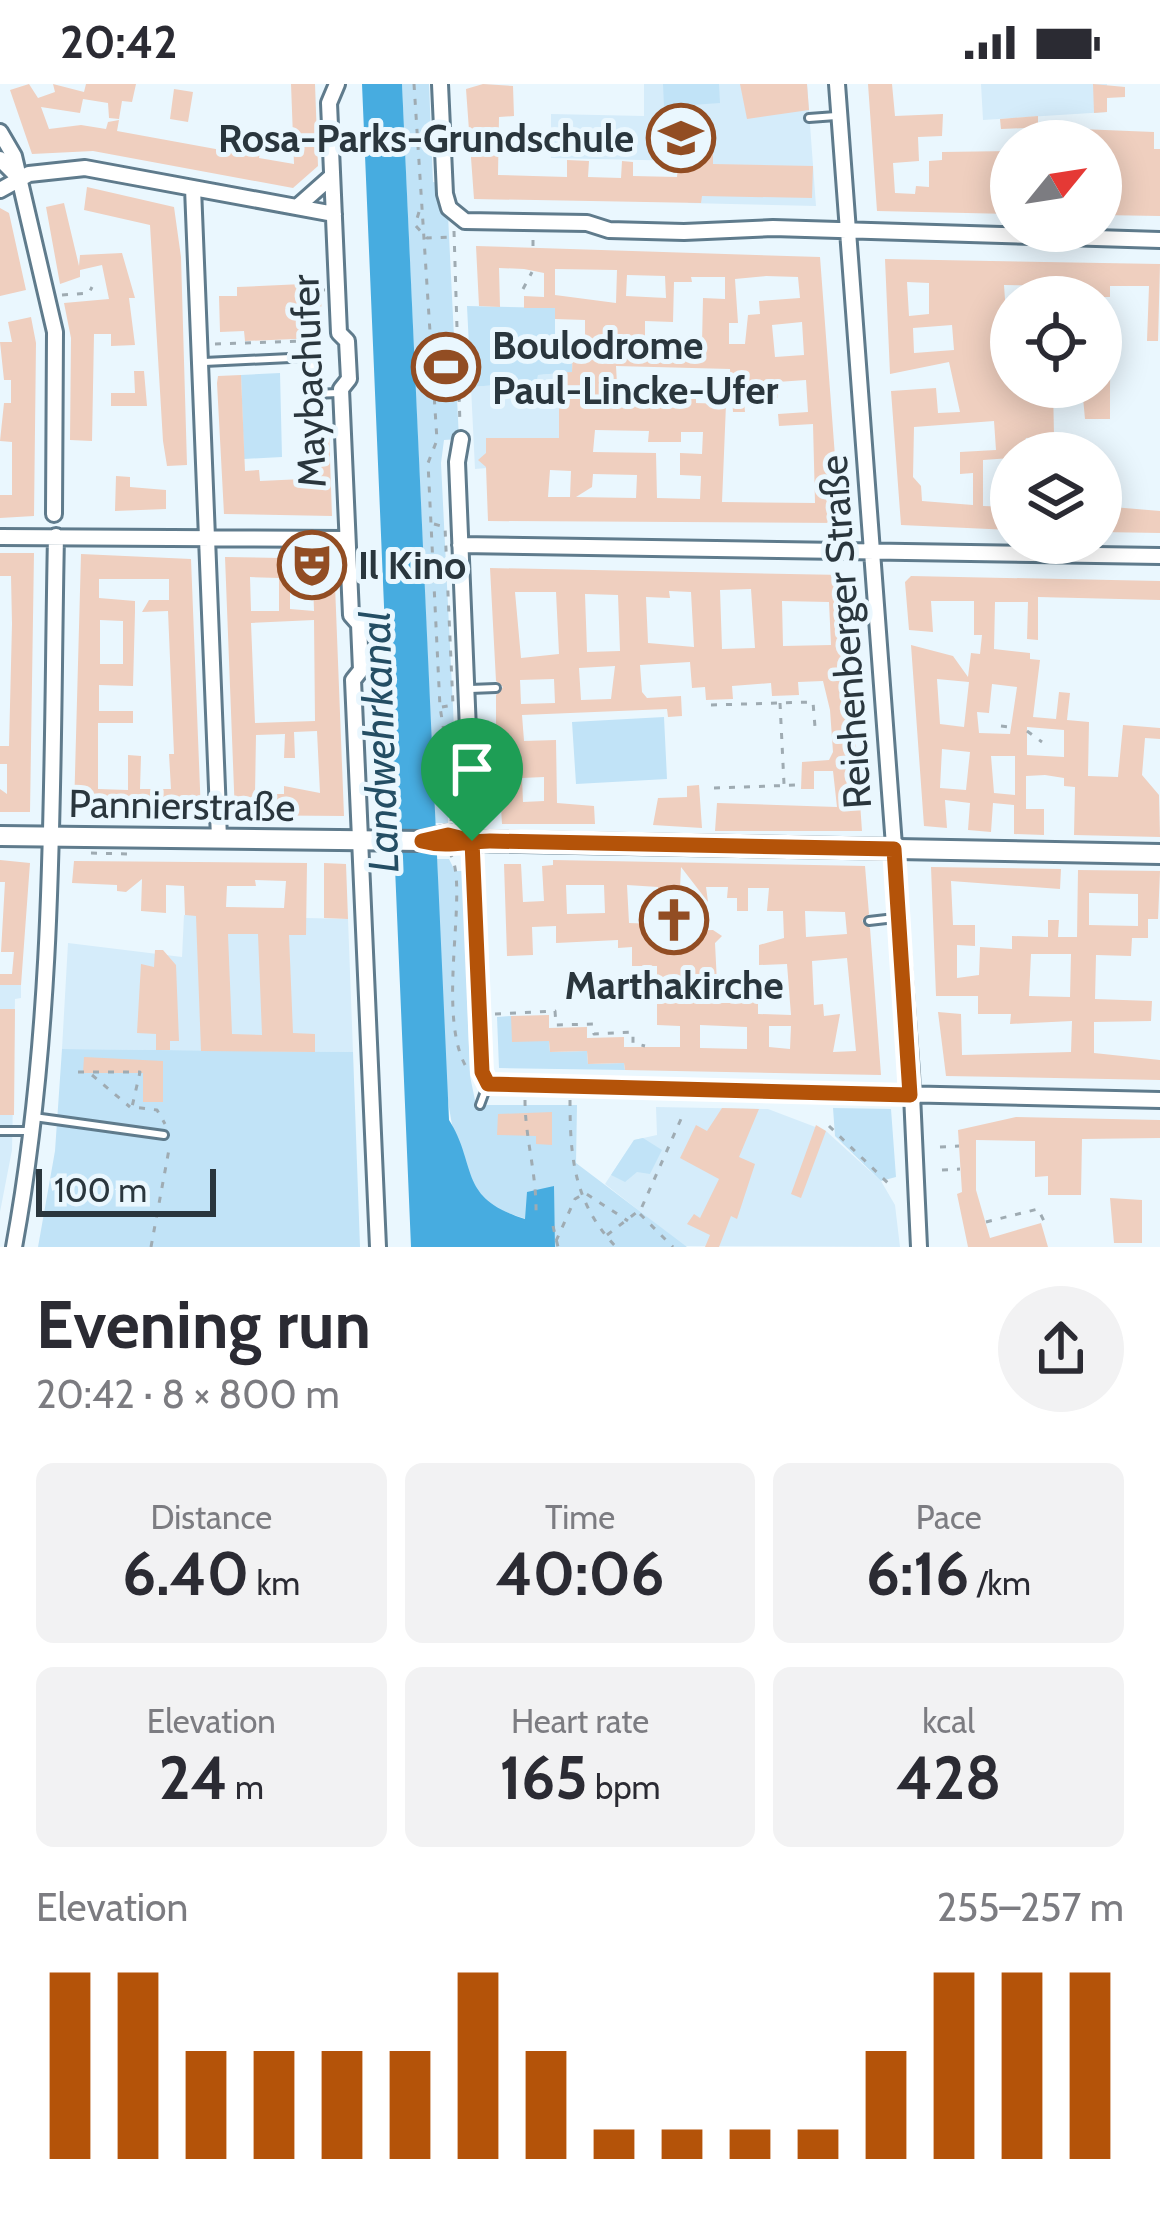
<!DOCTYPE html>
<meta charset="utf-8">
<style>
body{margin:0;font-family:Cabin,sans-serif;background:#f2f2f3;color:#2b2b33;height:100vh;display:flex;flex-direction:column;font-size:45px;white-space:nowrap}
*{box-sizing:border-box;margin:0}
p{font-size:39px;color:#7c7c81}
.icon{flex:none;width:66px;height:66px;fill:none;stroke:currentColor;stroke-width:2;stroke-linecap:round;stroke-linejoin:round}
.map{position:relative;height:1163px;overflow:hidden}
.details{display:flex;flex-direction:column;background:#fff;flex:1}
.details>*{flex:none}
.needle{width:78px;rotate:60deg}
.controls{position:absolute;left:990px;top:36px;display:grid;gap:24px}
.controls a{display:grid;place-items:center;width:132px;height:132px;border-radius:50%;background:#fff;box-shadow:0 6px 30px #0003;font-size:60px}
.scale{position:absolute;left:36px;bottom:30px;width:180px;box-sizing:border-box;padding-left:12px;border:6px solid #2a363d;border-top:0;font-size:33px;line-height:42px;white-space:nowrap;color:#2a363d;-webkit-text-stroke:9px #eaf7fe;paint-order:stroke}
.pin{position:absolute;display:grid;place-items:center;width:102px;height:102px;color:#fff;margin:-123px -51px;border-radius:50% 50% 50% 0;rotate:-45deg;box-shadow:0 0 12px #0007}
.pin .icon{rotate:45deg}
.round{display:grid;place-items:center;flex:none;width:126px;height:126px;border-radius:63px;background:#f2f2f3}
.headline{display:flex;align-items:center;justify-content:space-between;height:204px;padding:0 36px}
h1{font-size:66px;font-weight:800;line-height:90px}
.figures{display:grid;grid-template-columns:repeat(3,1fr);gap:18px;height:204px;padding:12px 36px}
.figures div{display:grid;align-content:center;border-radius:18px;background:#f2f2f3;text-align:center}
.figures b{font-size:60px;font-weight:800}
.figures small{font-size:33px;font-weight:400}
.figures p{font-size:33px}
.chart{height:336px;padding:24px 36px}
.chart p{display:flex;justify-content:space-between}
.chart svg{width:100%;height:216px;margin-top:12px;stroke:#b45309;stroke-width:6}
.status{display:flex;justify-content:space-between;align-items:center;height:84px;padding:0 60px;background:#fff;direction:ltr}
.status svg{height:33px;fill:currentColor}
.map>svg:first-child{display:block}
</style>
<div class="status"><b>20:42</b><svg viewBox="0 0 49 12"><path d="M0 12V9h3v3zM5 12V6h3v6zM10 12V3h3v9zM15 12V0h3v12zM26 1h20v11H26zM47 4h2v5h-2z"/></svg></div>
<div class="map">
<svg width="1160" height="1163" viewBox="0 0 1160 1163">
<rect width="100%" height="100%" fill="#eaf7fe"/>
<!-- built -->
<path fill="#d5ecfa" d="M644 0H807L816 122 688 119 687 77 551 74V30L644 32Z
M981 0H1107V28L983 36Z
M572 288 558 378 475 385 471 303 537 298 538 291Z
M184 831 348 835 353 968 62 965 68 859 182 873Z
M0 901H21V914L15 915 12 1066 0 1128Z
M656 1023 768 1025 826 1047 881 1097 895 1121 900 1163 684 1162 605 1100 634 1056 657 1051Z"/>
<!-- green -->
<path fill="#c1e3f7" d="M402 0H429L433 98 438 99 448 131 459 355 444 356 441 379 457 705 450 706 448 739H435Z
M663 0H719L720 19 664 23Z
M467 222 555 224V255L573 257 572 288 538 291 537 298 471 303Z
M280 289 282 373 244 375 241 291Z
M664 633 667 695 576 700 572 638Z
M437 775H449L455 787H463L470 992 476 1021H577L576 1079 687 1163H555L553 1102 526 1135C508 1129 490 1124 478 1109 432 1052 441 854 437 775Z
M511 932 549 957 550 968 587 967 588 980 624 979 625 986 499 984 497 933Z
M62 965 353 968 360 1163H38L55 1067Z
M833 1024 891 1025 896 1093 881 1097 835 1052Z
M643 1054 662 1066 650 1090 637 1088 625 1098 611 1091 634 1056Z"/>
<!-- water -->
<path fill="#47ace0" d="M362 0H402L449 1036C478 1082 457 1114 525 1135L527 1108 554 1102 555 1163H411Z"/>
<!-- building -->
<path fill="#efcfbf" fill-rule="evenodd" d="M29 0 38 14 55 8 53 0 84 8 86 0H136L132 18 122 17 119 35 109 34 108 19 83 15 80 29 41 23 49 45 81 41 106 45 108 38 119 36 117 47 232 68 235 56 262 57 259 74 294 80 291 0H315L318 82 293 104 93 67 32 70 10 6Z
M483 0 513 2 514 32 499 33 498 91 567 93V76L589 77 588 93 621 94 622 77 633 78V92L677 93 680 55 713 56V80L813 82 812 114 702 112 701 119 474 115 466 5Z
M740 0H807L809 26 747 35Z
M868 0H892L895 32 943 30 942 52 918 53 919 77 893 79 895 109 915 110 916 102 929 103V77L942 76V68L1011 67V130L877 127Z
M1093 0 1125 3V13L1107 14V28L1094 29Z
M174 5 193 8 188 38 170 35Z
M1038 32V40L1054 57H1025V44L1001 45 1000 35Z
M1080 45 1154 48V65H1160V132L1101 131 1106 68H1101V57H1079Z
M87 103 174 123 181 173 187 381 167 382 163 357 150 141 84 126Z
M64 119 79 182 80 171 122 169 135 214H129L135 261 111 262V250H94L92 357 70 356 71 254 64 219 109 215 102 181 80 186V193L60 200 46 123Z
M0 124 9 129 26 206 0 212Z
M476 162 820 173 840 439 488 437 486 383 478 376 486 369V354H559V319L538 318V300H554L555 289 572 288 573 257H585V236L555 235V224H524V212L544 213V189L524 185 499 184 500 223 479 222ZM555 185 617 186 616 219 555 211ZM627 191 665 192 666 214 626 212ZM766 192 798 193 800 214 759 217 760 230 748 231 745 260H729V239H738L735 195ZM691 193H725V215L703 214 702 259H645V237L673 238 674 198H692ZM802 238 804 271 775 273 772 241ZM616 282 730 285 733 328H745L744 317 778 314 777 298 806 296 808 328 778 330 779 342 813 340 815 419 722 418 726 320 696 319V314H683V319L618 318ZM595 346 649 347 648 358H681V348H703L702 370 680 369V391L701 392 700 415 657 414 656 369 593 368ZM550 386 571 387 570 413H548ZM593 390 637 391 636 414 576 413 592 403Z
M885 175 1160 180 1158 257H1147L1149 202H1110V213H1089V202L1004 201 1011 303H1053L1054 352 1026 354 1021 369H1011V374L983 376V422L1011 423V446L901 441 891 307 936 304 938 329 960 328 949 278 890 290ZM907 198 929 199V230L909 232ZM952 241 954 266 914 269 913 244ZM994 337 996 366 960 368V390L973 389V421L922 417 921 402 913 393 914 343Z
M303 200V209H321L322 245H316L317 254 245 257 244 247 220 248 219 212H237V203Z
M1101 225H1111L1110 303H1101Z
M31 233 36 259 34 432 0 434V411H12V358L0 357 4 319H11V296H4L0 258H12L8 238Z
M134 287H144L147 322H111V309H135Z
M241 291 245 387 259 386 260 397 303 395 306 349 329 347 332 432 224 430 217 299 218 292Z
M1082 303H1110V335H1085Z
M116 392 130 393V403L166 406V425L115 427Z
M1101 422 1160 427V449L1101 448Z
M0 469H34L30 728H0V705L7 710V680H0V662H9L12 540 11 492H0Z
M81 470 191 475 201 730 74 726ZM99 495H169V516H149L142 528 168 527 174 670H169L171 705H140L141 672 128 671V706L98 705V639H133V627H99V601L133 602 135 528V517L99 514ZM100 536 123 537V580H100Z
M225 473 334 475 344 732 235 731ZM250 493 279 494V527H251ZM313 497 314 527 290 525V498ZM314 536 315 637 255 639 251 539ZM317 647 320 709 284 702V710H255L256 651 285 650 284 674H295L294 648Z
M490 484 844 491 862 747H715L717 719 837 723 833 687H814V705H801L802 678 829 676 833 668 830 626 823 597 798 598 799 611 772 612 771 599 732 602 733 615 706 616 705 603 692 604 690 578 640 581 642 608 647 614 681 612 682 632 668 633 667 625 522 631 524 657 556 656 557 719 594 722 595 740H502L496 641V611L503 603 496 597ZM751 505 755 564 722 565 720 506ZM669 507 691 508 694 563 648 559 646 513 670 514ZM515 508H556L559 570 521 574ZM585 510 618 511 620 567 587 568ZM782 517 829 518 831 561 783 562ZM615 582 611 615 581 616 579 584ZM554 595 555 619 521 620 520 596ZM544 693V717L523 718 522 694Z
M911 492 1160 497V516L1038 513V556L1027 555 1028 518H995L994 565 1030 569V575L1040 576 1033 633 1056 635 1059 608 1070 609 1067 636 1089 638 1088 692 1118 693 1123 641 1160 644V655L1145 654 1142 691 1159 711 1160 753 1074 751 1075 703 1064 702V694L1045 691 1026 692V725H1044V751L1014 750V721L993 719 991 748 968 746 970 719 945 716 947 744 924 742 911 561 953 572 968 593 971 569 980 570 982 551H974V517H931L933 548 909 546 905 498ZM937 595 969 598 964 643 940 640ZM992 600 1017 603 1010 650 979 649 977 628 989 629ZM1027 643 1064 646V673L1027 671ZM942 665 970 668 966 706 940 704ZM991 672H1015V711L994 709Z
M699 701 702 744 653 741 658 714 687 713V702Z
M0 776 30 779 21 901H0V890H12L14 868H1L5 798H0Z
M553 776 865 782 869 830 862 837 870 844 881 991 625 986 624 979 588 980 587 967 550 968 549 957 512 958 511 932 549 931V944L587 943V954L624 953V963H680V942L657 941V882H632V863L618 864V856L556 859V842L532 843 533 871 507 872 504 780H521L523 818 544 817 542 782 553 781ZM681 783 708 818 706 803H728L727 814H737V827H748V804H769L767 827H783L784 854 759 861V881L787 880 791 931 758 930V901H748V919H718L715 859 722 852 713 846 678 847ZM566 801H604L605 829 567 830ZM627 801 658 803 657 840 629 839ZM805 827 845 828 847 850 806 853ZM847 874 856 967 833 968 840 930 824 932 823 920 814 921 812 877ZM700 941 747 943V965L700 964ZM769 942H791L790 965 769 963Z
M74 777 307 779 306 851H289L293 949 315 950V968L201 967 196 832 185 831 184 802 166 801V829L141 827 142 795 126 808 117 807V801L72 799ZM255 796 286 797 284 824 226 823 227 802H256ZM228 850H258L262 951 232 950Z
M324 779 346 780 348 835 324 834Z
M931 783 1061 785 1060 805 951 797 953 841H975V862L957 861V894L979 891 980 863 1012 865V852L1048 853V836H1059L1058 853H1077L1078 786 1160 787 1158 835H1148V854H1132L1131 872 1096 871 1095 915 1152 917 1151 937 1094 938V969L1160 976V996L946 992 938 928 961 930 962 971 1071 968 1072 937 1010 940 1011 930H978V912H936ZM1089 809 1138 810V842L1089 841ZM1031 870H1071L1070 913 1029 912Z
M155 866H163L176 881 179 957H170V966H156V950L137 949 141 880 154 883Z
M0 925H15L14 1031H0Z
M84 973 163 977V1018H143V989H83Z
M722 1024 759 1025 739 1073 755 1080 737 1135 731 1132 719 1163H705L710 1151 687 1140 694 1130 700 1134 719 1095 680 1074 696 1041 707 1047Z
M552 1028V1061L536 1060V1052L497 1051 498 1030Z
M1016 1033 1160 1036V1054L1082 1055 1081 1111H1048V1092L1035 1093V1057L976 1056V1106L990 1154 1041 1139 1048 1163H968L957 1110 962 1108 958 1046Z
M816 1041 826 1047 801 1114 791 1110Z
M1110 1114 1142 1116V1159H1114Z"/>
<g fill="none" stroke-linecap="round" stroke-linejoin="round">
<!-- lane casing -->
<g stroke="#5f7b8c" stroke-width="12">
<path id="lane" d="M809 34 836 32
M310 258 313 310 338 309
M204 278 311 273
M470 605 496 604
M869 837 895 834
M480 1021 487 1002
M34 1033 164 1051
M0 1047H30"/>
</g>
<!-- street casing -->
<g stroke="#5f7b8c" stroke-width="20">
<path id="street" d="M337 0 329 19 339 249 347 257 349 295 341 305 351 531 359 540 361 586 353 596 378 1163
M440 0 445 110 449 124 465 137 587 139 609 146 684 148 773 144 1160 156
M837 0 911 989 919 1163
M0 48 14 72 55 248 54 430
M0 75 19 94
M193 104 219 754
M0 106 29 90 85 84 334 130
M297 123 332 92
M461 355 457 378 482 988 488 1001 1160 1016
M0 453 347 455
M460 461 1160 472
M14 1163C57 929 51 689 56 452"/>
</g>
<!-- secondary casing -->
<g stroke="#5f7b8c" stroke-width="24">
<path id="secondary" d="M0 752 422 757 448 751 472 757 1160 770"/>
</g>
<!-- path -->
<path stroke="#9fabb2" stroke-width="3" stroke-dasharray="6 9" stroke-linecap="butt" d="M414 0 437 356 428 379 440 623 454 710 451 737
M419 128 415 141 427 154 451 153
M454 147 460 341
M533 156V164
M523 205 532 188
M309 206H325
M62 211 89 209 92 203
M317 256 319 245
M215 260 301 257
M434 440 445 443 453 621 442 623
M780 619 784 700
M711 621 813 618 815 643
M1001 642 1010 643
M1027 647 1042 658
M714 704 798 701
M449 768C472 798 433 932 468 986
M91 769 130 770
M495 930 555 927 556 941 593 940 594 950 633 948V959L645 962
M78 988H140L132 1023 157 1026 165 1040
M92 991 130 1023
M525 1016C525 1054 537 1090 536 1131
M570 1016C570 1074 574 1119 616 1163
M829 1042 889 1100
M940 1063 959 1062
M942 1086 960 1085
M640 1130 673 1163
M986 1138 1038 1125 1047 1143
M553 1142 558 1163
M607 1151 641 1125 681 1035
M556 1157 575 1115 585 1109 628 1137
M151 1163 170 1060"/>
<!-- lane -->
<use href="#lane" stroke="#fff" stroke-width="6"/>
<!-- street -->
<use href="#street" stroke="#fff" stroke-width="14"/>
<!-- secondary -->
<use href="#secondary" stroke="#fff" stroke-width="18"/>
</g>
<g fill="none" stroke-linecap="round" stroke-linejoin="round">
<!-- route casing -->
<g stroke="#fff" stroke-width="24">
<path id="route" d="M472 757 448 751 422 757C448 764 465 757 490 757L894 765 910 1011 488 1000 482 988 472 757"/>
</g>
<!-- route -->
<use href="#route" stroke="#b45309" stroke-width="15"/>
</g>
<!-- icons -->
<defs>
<g id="school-ring" transform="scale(3.45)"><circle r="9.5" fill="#eaf7fe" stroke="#924d23" stroke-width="1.5"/><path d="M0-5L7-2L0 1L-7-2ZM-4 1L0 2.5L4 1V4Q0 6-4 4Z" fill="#924d23"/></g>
<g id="stadium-ring" transform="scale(3.45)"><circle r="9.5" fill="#eaf7fe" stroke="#924d23" stroke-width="1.5"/><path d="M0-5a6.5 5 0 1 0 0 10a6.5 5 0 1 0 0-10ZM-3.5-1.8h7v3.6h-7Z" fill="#924d23"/></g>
<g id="theatre-ring" transform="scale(3.45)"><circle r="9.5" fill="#eaf7fe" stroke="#924d23" stroke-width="1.5"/><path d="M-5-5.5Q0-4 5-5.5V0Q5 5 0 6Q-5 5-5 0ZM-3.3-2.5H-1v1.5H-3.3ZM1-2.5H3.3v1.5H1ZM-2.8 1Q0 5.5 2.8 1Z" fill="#924d23"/></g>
<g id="church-ring" transform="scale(3.45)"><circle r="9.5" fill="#eaf7fe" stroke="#924d23" stroke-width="1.5"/><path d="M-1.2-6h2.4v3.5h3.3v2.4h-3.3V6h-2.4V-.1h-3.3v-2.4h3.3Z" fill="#924d23"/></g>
</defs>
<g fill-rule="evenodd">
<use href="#school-ring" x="681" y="54"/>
<use href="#stadium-ring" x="446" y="283"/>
<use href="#theatre-ring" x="312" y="481"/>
<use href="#church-ring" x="674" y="836"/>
</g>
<g text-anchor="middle" stroke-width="10" stroke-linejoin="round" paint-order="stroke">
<!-- poi labels -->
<g font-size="39" font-weight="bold" fill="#2a363d" stroke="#eaf7fe" text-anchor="start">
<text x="634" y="68" text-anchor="end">Rosa-Parks-Grundschule</text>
<text x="492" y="275">Boulodrome<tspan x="492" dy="45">Paul-Lincke-Ufer</tspan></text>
<text x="358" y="495">Il Kino</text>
<text x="674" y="915" text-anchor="middle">Marthakirche</text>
</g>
<!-- street labels -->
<g font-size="39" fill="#2a363d" stroke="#eaf7fe">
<text transform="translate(308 297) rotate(-92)" y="14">Maybachufer</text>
<text transform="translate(845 548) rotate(-94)" y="14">Reichenberger Straße</text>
<text transform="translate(182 721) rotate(1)" y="14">Pannierstraße</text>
</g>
<!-- water labels -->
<g font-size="42" font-style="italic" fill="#244e64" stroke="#eaf7fe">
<text transform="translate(379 658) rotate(-92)" y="15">Landwehrkanal</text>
</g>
</g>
</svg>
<div class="controls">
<a><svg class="needle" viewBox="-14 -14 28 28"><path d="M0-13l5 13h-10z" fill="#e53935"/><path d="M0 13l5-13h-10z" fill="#7c7c81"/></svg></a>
<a><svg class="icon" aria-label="locate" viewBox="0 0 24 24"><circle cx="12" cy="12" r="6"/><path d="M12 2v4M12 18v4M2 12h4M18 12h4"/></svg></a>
<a><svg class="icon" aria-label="layers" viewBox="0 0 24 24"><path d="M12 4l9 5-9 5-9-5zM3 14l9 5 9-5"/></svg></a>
</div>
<div class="scale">100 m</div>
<div class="pin" style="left:472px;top:757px;background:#1e9e55"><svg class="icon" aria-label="arrive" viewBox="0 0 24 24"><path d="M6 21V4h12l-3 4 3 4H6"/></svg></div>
</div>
<section class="details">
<div class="headline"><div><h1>Evening run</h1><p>20:42 · 8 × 800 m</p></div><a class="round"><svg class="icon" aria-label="share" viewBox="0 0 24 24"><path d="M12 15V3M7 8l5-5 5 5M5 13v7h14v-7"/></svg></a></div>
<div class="figures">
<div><p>Distance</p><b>6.40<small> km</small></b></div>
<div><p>Time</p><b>40:06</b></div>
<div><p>Pace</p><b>6:16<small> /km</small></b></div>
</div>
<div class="figures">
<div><p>Elevation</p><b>24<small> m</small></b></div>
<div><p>Heart rate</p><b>165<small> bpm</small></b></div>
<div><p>kcal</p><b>428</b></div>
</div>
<div class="chart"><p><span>Elevation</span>255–257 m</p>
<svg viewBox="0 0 160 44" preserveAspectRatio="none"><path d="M5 44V6M15 44V6M25 44V22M35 44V22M45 44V22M55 44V22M65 44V6M75 44V22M85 44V38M95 44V38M105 44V38M115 44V38M125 44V22M135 44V6M145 44V6M155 44V6"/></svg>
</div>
</section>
